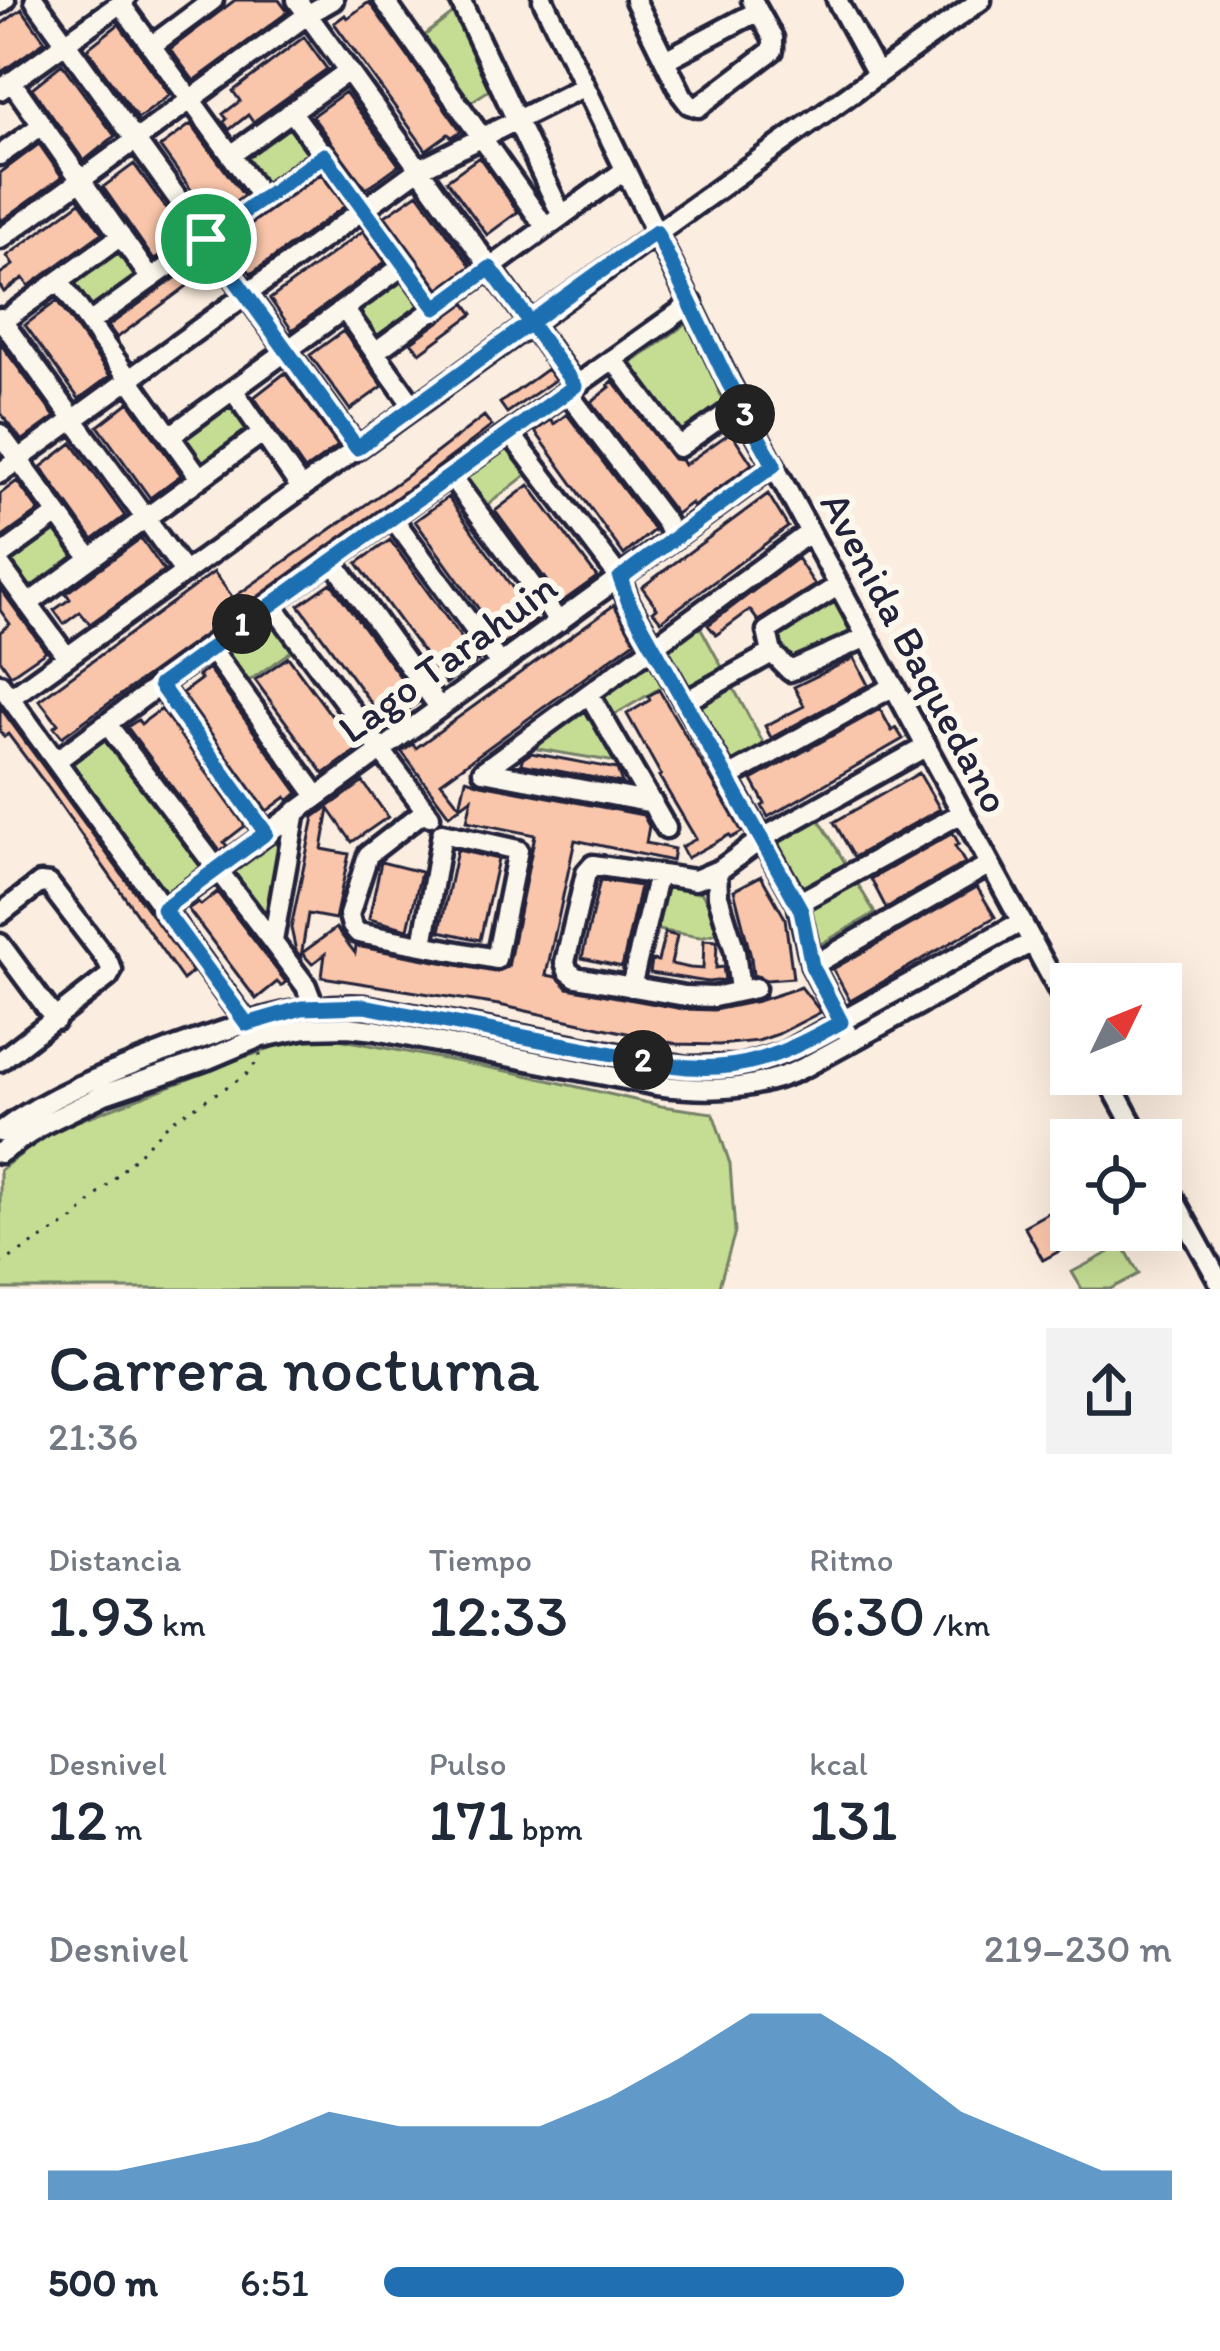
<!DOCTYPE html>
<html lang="es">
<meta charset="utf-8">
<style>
body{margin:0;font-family:Itim,sans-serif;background:#f2f2f3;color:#1f2937;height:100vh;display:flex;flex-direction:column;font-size:45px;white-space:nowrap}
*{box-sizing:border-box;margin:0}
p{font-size:39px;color:#747a83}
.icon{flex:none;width:66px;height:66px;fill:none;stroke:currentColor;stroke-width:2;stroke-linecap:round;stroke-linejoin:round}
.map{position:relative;height:1289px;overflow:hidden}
.sheet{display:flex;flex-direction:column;background:#fff;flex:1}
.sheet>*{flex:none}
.needle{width:78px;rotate:47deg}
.tools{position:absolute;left:1050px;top:963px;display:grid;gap:24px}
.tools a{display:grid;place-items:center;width:132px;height:132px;border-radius:0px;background:#fff;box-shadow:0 12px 48px #0002;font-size:60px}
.pin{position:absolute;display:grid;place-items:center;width:102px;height:102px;color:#fff;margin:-51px;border:6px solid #fff;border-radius:50%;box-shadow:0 3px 12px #0007}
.km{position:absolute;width:60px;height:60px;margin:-30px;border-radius:50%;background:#222;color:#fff;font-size:33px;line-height:60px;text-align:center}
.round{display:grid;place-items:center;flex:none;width:126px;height:126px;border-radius:0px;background:#f2f2f3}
.summary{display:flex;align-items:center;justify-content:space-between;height:204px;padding:0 48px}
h1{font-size:66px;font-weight:600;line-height:90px}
.metrics{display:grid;grid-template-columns:repeat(3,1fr);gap:18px;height:204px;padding:12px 48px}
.metrics div{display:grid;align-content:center}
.metrics b{font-size:60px;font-weight:600}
.metrics small{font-size:33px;font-weight:400}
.metrics p{font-size:33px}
.chart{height:336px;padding:24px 48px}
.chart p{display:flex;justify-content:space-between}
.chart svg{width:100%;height:216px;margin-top:12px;fill:#1f6fb2;opacity:.7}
ul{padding:0 48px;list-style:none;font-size:39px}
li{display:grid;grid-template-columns:192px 144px 1fr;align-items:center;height:90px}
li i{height:30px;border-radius:15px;background:#1f6fb2}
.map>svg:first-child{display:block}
</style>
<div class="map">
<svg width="1220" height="1289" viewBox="0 0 1220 1289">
<rect width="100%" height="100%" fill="#fbeddf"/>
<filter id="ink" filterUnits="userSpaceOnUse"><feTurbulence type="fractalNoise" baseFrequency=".00833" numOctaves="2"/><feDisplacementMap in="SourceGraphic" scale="24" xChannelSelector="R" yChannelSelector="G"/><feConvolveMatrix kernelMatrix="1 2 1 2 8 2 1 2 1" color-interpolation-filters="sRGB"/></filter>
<g filter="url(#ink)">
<!-- green -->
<path fill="#c5dd93" stroke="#748067" stroke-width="3" d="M456 11 491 89 466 105 420 39Z
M291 120 315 151 269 191 240 159Z
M115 245 123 247 140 280 88 313 68 285Z
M397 276 405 277 424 303 421 311 379 343 354 315 355 307Z
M690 321 725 406 680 440 626 367Z
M228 400 255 427 201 467 182 443 183 434Z
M505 449H514L530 472 485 507 463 477Z
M57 525 79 553V558L34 593 27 592 7 559Z
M839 585 867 637 790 671 767 631Z
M270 617 294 649 246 683 221 652Z
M697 621 767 750 734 771 682 675 602 722 628 764 526 747Z
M108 734 205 868 165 897 68 765Z
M819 819 875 913 819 945 807 895 777 842Z
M288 823 271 922 263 927 223 871Z
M661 883 683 889H699L719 921 722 932 700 937 652 929Z
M333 1038 517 1073 661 1106 713 1113 730 1164 735 1232 718 1289H0V1170L54 1130 218 1068 214 1061 252 1055 286 1042Z
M1123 1245 1139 1274 1110 1289H1082L1072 1272Z"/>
<!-- building -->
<path fill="#fac6ab" stroke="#22223b" stroke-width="3" d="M235 0H279L288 12 194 81 170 49Z
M369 2 461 131 452 137 448 134 426 150 334 23 345 15 347 18Z
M22 9 45 41 0 73V25Z
M119 24 170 95 138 119 87 49Z
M304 37 327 69 253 122 248 115 229 130 224 122 227 119 223 114 240 101 233 91Z
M62 64 115 136 84 161 32 88Z
M345 92 399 165 366 189 312 116Z
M191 124 244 196 212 219 160 147Z
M39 144 62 177 0 222V173Z
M479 157 518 212 487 235 447 180Z
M134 164 187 237 154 260 103 187Z
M321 174 345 206 251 274 227 241Z
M418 193 471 266 439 289 385 216Z
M80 202 102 233 29 286 23 278 4 292 0 286V274L13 265 7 256Z
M363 231 385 262 292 330 270 299Z
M202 259 210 269 117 338 108 326Z
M57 301 110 376 79 399 25 325Z
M465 303 473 314 420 353 411 342Z
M343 331 383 386 350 410 310 355Z
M0 343 55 417 22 441 0 412Z
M547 369 555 380 507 413 500 403Z
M285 373 338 446 305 470 254 397Z
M613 381 673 459 681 460 684 465 731 432 752 464 693 507 691 503 676 514 591 402 610 387 608 385Z
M129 402 181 475 150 498 98 426Z
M567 414 654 530 624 555 535 431 551 420 554 424Z
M484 416 492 426 429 474 62 737 54 727 58 724 39 700 214 572 233 598 405 477Z
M72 443 125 516 93 540 41 467Z
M17 481 39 511 0 539V494Z
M529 485 597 577 562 602 495 511Z
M768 494 788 527 661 621 653 611 657 608 642 587Z
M448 497 536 621 504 644 415 521Z
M141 538 164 571 90 624 80 612 64 624 54 610 70 599 66 593Z
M390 540 478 661 446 684 357 563Z
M797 558 815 585 758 621 750 610 716 635 708 625Z
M331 583 419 702 387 725 299 605Z
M0 588 46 651 11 675 0 659V632L10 624 0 610Z
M614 605 635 641 441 782 460 806 466 779 481 784 643 815 649 826 646 843 674 849 672 861 575 840 546 975 557 977 568 988 683 1009 714 1010 758 1001 801 987 821 1012 778 1034 758 1041 719 1045 677 1044 499 1005 322 977 325 954 312 964 302 953 336 928 355 953 356 946 494 972 508 967 535 835 467 821 472 798 449 815 402 752 413 744 416 748Z
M288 657 357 750 324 774 255 680Z
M854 658 868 685 771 738 765 726 804 706 794 687Z
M208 668 298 793 291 799 288 800 286 797 267 811 182 693 201 679 198 676Z
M659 690 742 832 731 838 729 835 687 858 681 847 696 839 659 776 661 775 627 714 650 700 648 696Z
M0 707 193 972 183 980 47 786 8 734 4 737 0 731Z
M161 709 245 826 224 842 227 846 220 851 127 727 138 720 141 724Z
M880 709 892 731 896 728 903 739 768 817 762 806 765 804 752 780Z
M531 753 617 769 622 783 521 764 522 759Z
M919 773 940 809 854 857 834 822Z
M363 782 388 817 352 842 329 809 322 849 349 854 335 919 308 914 301 957 296 951 291 928 314 817Z
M953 833 959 844 955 846 965 863 886 908 871 879Z
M457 850 498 859 480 940 440 931Z
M381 862 421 872 408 929 369 919Z
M761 876 785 918 793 978 766 980 753 975 751 957 734 890Z
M600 880 640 886 622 967 582 958Z
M977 887 995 917 850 1001 833 969Z
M217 892 286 982 281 986 277 982 256 999 188 909 198 902 201 905Z
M665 933 677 936 671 964 690 968 703 969 704 940 717 941 716 968 723 967 725 980 708 982 650 973 652 960 658 961Z
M1071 1200V1230H1098L1043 1260 1024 1226Z"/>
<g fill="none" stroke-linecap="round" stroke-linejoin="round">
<!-- minor casing -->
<g stroke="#22223b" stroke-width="27">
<path id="minor" d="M35 0 357 448
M297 0 576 386
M384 0 546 228
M460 0 562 216
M543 0 729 383 1071 1013
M635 0 682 95 689 104 698 107 773 50V38L752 0
M837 0 877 74
M120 3 263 199
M0 4 5 0
M151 46 213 0
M665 60 758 11
M11 81 151 279
M0 90 125 0
M292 112 436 308
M0 155 42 125
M231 155 348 71
M0 239 307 15 333 0
M59 281 200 478
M344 309 414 407
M0 318 185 573
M0 323 121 236
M89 323 324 155
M375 352 625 170
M613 359 679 447 740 404
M233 390 301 488
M567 392 666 523 673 539
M510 433 620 578 629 603 798 903 812 966 846 1031
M0 434 90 558
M170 436 404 265
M0 473 419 169 585 86
M450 475 559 622
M392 517 500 664
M0 556 58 514
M332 560 439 707
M0 565 67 657
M839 585 767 631 772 653 790 671 867 637
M271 603 430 816
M28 604 262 433
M210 648 317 796
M0 684 251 1029
M160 685 266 833
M589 694 666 828
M10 698 981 0
M686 701 772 653
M107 724 306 986 314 1007
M56 761 279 597 692 303
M483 771 810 532
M483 771 653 803
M729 777 894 686
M426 810 368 855 349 915 352 926 358 933 496 959 518 850 442 833
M717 871 718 896 735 951 740 990
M798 903 962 813
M163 909 774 465
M0 914 40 883 49 884 107 960 112 970 108 977 0 1061
M273 941 296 811
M0 944 56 1020
M423 945 442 833
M812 966 990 864
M631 987 658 874
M755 988 714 997 685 996 576 977 568 971 565 962 586 873 593 865 695 880 721 869 763 838 927 746
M1105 1074 1141 1140
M0 1132C51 1094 108 1073 167 1051 230 1028 296 1002 365 1006L687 1067 741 1066 784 1053 1021 922
M0 1153 44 1124 105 1094 208 1059 258 1038 306 1028 348 1027 375 1030 656 1085C710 1092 755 1091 805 1067L1032 942
M1161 1176 1220 1283"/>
</g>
<!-- path -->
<path stroke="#22223b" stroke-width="3" stroke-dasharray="3 9" stroke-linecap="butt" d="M0 1264 74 1219 170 1122 246 1075 260 1058V1053"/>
<!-- minor -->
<use href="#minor" stroke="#fbf7ec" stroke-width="18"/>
</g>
</g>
<g fill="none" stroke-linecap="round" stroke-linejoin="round" filter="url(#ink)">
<!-- route casing -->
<g stroke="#fff" stroke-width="24">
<path id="route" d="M206 239 324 155 436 308 490 268 526 317 530 323 575 386 160 685 266 833 163 909 247 1024 302 1008 364 1006 670 1065C740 1075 782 1055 841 1022L812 966 801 910 629 603 620 578 774 465 728 382 656 232C614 262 571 292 530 323L357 448 206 239"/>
</g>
<!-- route -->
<use href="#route" stroke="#1f6fb2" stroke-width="15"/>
</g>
<g text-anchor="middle" stroke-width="12" stroke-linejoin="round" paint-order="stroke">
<!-- street labels -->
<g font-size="42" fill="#22223b" stroke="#fbf7ec">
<text transform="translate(916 652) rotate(62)" y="15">Avenida Baquedano</text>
<text transform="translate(447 657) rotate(-36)" y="15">Lago Tarahuin</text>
</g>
</g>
</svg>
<div class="tools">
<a><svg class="needle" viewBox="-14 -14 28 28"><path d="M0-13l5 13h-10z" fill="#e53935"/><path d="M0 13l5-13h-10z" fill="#747a83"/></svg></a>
<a><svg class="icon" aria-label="locate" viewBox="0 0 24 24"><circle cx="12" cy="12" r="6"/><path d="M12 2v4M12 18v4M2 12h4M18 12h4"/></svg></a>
</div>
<div class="pin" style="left:206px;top:239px;background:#1e9e55"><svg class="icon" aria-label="arrive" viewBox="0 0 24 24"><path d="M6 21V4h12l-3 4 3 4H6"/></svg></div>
<b class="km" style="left:242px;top:624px">1</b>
<b class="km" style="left:643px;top:1060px">2</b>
<b class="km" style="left:745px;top:414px">3</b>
</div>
<section class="sheet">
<div class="summary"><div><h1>Carrera nocturna</h1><p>21:36</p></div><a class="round"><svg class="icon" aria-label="share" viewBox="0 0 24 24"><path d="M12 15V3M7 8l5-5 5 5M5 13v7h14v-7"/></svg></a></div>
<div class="metrics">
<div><p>Distancia</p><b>1.93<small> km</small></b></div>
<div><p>Tiempo</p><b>12:33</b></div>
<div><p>Ritmo</p><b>6:30<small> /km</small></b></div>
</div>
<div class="metrics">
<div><p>Desnivel</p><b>12<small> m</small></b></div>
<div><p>Pulso</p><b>171<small> bpm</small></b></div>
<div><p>kcal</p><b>131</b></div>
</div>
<div class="chart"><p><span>Desnivel</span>219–230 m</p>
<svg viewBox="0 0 160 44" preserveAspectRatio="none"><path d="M0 44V38L10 38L20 35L30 32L40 26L50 29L60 29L70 29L80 23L90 15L100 6L110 6L120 15L130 26L140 32L150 38L160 38V44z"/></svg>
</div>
<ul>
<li><b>500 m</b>6:51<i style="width:66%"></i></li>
</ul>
</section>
